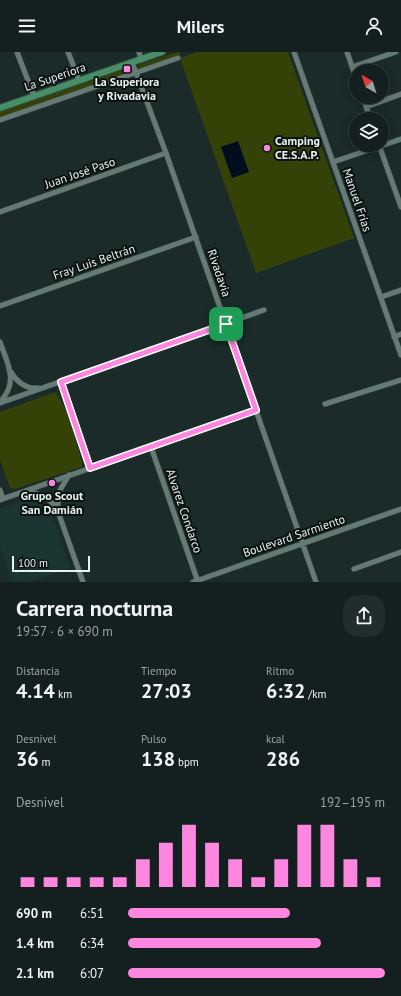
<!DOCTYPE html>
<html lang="es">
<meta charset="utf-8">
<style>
body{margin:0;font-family:"PT Sans",sans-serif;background:#212d2c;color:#f1f3f6;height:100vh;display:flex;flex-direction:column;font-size:15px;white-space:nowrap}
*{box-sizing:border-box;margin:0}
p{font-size:13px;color:#9da3a4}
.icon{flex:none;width:22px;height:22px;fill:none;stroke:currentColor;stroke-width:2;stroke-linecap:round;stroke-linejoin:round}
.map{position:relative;height:530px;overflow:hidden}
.drawer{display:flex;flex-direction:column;background:#14201f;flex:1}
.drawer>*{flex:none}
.needle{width:26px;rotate:321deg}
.controls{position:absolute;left:349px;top:12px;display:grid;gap:8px}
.controls a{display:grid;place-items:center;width:40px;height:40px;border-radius:50%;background:#14201f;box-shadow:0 2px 10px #0003,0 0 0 1px #333e3d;font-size:20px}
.scale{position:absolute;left:12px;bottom:10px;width:78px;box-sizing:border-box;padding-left:4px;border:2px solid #e8f3f1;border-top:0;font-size:11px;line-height:14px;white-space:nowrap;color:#e8f3f1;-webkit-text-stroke:3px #0b1211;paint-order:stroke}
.pin{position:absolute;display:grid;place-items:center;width:34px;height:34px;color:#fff;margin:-17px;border-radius:8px;box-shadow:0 2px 6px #0006}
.round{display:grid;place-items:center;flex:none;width:42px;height:42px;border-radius:16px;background:#212d2c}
.head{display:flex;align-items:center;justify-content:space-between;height:68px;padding:0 16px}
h1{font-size:22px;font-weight:800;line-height:30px}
.stats{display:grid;grid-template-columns:repeat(3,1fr);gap:6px;height:68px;padding:4px 16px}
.stats div{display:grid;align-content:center}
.stats b{font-size:20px;font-weight:800}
.stats small{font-size:11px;font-weight:400}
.stats p{font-size:11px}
.chart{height:112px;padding:8px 16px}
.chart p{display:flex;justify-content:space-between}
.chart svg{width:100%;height:72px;margin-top:4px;stroke:#fd86e1;stroke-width:6}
ul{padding:0 16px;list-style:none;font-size:13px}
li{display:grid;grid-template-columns:64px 48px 1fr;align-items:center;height:30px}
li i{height:10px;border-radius:5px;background:#fd86e1}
header{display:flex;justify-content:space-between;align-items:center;height:52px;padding:0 16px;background:#14201f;font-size:18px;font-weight:800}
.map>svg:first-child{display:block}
</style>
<header><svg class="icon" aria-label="menu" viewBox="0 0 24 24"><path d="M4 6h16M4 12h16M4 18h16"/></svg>Milers<svg class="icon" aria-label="person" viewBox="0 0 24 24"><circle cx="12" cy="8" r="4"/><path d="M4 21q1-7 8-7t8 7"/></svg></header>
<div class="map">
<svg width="401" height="530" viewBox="0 0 401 530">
<rect width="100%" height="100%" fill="#1a2b29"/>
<!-- built -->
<path fill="#1a3531" d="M29 447 40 450 50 457 70 516 29 530H12L0 496V456Z"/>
<!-- green -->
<path fill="#344208" d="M177 0H179L180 3 139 17 138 13Z
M197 0H288L354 186 256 221 180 6Z
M130 15 131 20 0 65V60Z
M55 340C67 352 77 392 82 410V415L15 437 10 436 0 408V360Z"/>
<!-- water -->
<path fill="#000d1d" d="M238 89 249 120 232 126 221 95Z"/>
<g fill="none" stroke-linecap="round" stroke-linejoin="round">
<!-- minor casing -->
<g stroke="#3b4a47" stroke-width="6">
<path id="minor" d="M17 0 34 44
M68 0 79 28
M139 0 141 7
M294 0 401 303
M347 0 356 26
M132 10 166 101 316 530
M352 15 396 0
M363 45 370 67
M366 55 401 42
M0 68 178 6
M379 93 401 155
M333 110 401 87
M0 160 166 101
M381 245 401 238
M0 254 196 185
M394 285 401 282
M0 290C8 313 19 330 0 350
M11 320C17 330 26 337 38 336
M61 330 90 416
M0 351 264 258
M325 352 401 328
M151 395 198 530
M0 438 3 447
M27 440C41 441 49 446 57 457L83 530
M0 448 256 358
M57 457 60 438 69 423
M354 517 401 500
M193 530 401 457"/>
</g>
<!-- major casing -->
<g stroke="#3b4a47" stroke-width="8">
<path id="major" d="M0 56 162 0"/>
</g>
<!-- minor -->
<use href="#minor" stroke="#657975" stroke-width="5"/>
<!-- major -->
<use href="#major" stroke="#469068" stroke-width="6"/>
</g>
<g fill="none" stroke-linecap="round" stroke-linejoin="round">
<!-- route casing -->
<g stroke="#fff" stroke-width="8">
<path id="route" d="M226 272 256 358 90 416 61 330Z"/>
</g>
<!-- route -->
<use href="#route" stroke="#fd86e1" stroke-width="5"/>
</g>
<!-- markers -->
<g fill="#fd86e1" stroke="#0b1211" stroke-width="1.5">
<rect x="123" y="13" width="8" height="8" rx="2"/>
<circle cx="267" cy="96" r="4"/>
<circle cx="52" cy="431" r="4"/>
</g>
<g text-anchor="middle" stroke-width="4" stroke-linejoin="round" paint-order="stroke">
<!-- street labels -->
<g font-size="12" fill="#e8f3f1" stroke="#0b1211">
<text transform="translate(55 25) rotate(-19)" y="4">La Superiora</text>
<text transform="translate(80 121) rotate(-19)" y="4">Juan José Paso</text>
<text transform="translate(357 148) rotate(71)" y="4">Manuel Frías</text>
<text transform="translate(94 210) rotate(-19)" y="4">Fray Luis Beltrán</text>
<text transform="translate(219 221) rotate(71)" y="4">Rivadavia</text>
<text transform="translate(184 459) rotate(71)" y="4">Alvarez Condarco</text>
<text transform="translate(294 484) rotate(-19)" y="4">Boulevard Sarmiento</text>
</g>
<!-- poi labels -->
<g font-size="12" font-weight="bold" fill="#e8f3f1" stroke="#0b1211">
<text x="127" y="34">La Superiora<tspan x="127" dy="14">y Rivadavia</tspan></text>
<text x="275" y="93" text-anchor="start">Camping<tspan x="275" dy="14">CE.S.A.P.</tspan></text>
<text x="52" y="448">Grupo Scout<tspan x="52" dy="14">San Damián</tspan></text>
</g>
</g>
</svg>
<div class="controls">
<a><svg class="needle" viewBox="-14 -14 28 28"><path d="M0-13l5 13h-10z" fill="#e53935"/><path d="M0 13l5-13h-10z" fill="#9da3a4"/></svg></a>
<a><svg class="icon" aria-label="layers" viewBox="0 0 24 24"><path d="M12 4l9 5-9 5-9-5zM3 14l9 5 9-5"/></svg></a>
</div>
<div class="scale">100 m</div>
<div class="pin" style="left:226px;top:272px;background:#1e9e55"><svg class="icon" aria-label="arrive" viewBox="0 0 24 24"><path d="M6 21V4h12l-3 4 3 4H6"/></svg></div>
</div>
<section class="drawer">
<div class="head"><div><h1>Carrera nocturna</h1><p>19:57 · 6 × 690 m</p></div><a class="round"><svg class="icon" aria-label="share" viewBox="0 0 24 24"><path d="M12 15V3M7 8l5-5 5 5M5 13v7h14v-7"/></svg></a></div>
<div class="stats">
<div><p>Distancia</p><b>4.14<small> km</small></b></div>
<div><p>Tiempo</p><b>27:03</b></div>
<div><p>Ritmo</p><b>6:32<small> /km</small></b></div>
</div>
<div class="stats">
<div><p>Desnivel</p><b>36<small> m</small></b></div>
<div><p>Pulso</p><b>138<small> bpm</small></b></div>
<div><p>kcal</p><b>286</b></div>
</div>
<div class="chart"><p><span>Desnivel</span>192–195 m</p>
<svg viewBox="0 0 160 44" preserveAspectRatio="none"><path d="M5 44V38M15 44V38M25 44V38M35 44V38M45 44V38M55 44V27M65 44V17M75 44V6M85 44V17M95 44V27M105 44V38M115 44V27M125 44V6M135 44V6M145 44V27M155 44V38"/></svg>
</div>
<ul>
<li><b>690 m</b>6:51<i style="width:63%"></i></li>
<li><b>1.4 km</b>6:34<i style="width:75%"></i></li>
<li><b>2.1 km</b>6:07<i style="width:100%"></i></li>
</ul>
</section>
